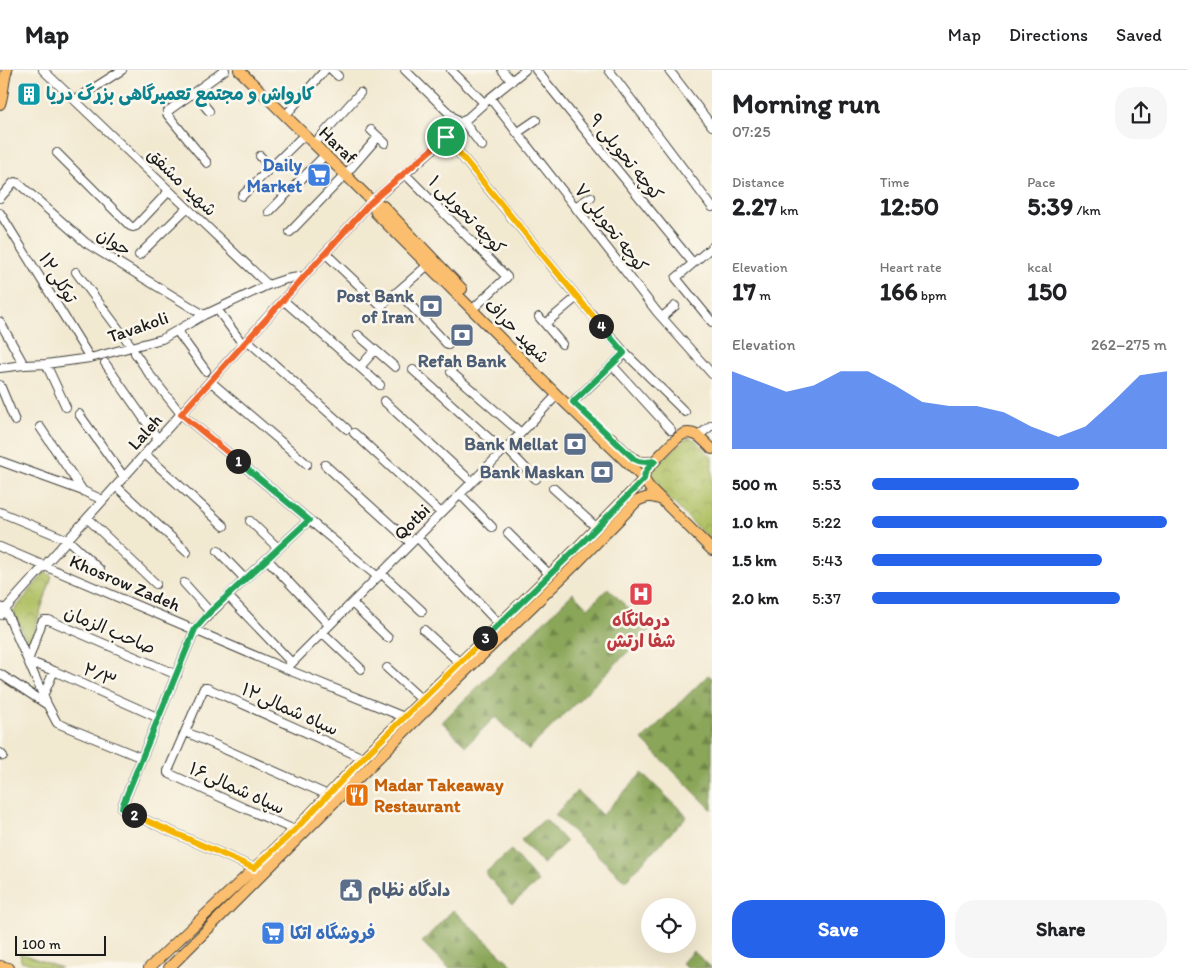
<!DOCTYPE html>
<meta charset="utf-8">
<style>
body{margin:0;font-family:Itim,"Playpen Sans Arabic",sans-serif;background:#f6f6f6;color:#202124;height:100vh;display:flex;flex-direction:column;font-size:19px;white-space:nowrap}
*{box-sizing:border-box;margin:0}
p{font-size:16px;color:#757577}
.icon{flex:none;width:28px;height:28px;fill:none;stroke:currentColor;stroke-width:2;stroke-linecap:round;stroke-linejoin:round}
.map{position:relative;flex:1;overflow:hidden}
.side{display:flex;flex-direction:column;background:#fff;width:475px}
.side>*{flex:none}
.controls{position:absolute;left:641px;top:828px;display:grid;gap:10px}
.controls a{display:grid;place-items:center;width:55px;height:55px;border-radius:50%;background:#fff;box-shadow:0 5px 20px #0002;font-size:25px}
.scale{position:absolute;left:15px;bottom:12px;width:91px;box-sizing:border-box;padding-left:5px;border:2px solid #1c1c1c;border-top:0;font-size:14px;line-height:18px;white-space:nowrap;color:#1c1c1c;-webkit-text-stroke:4px #fbf7ec;paint-order:stroke}
.pin{position:absolute;display:grid;place-items:center;width:42px;height:42px;color:#fff;margin:-21px;border:2px solid #fff;border-radius:50%;box-shadow:0 1px 5px #0007}
.km{position:absolute;width:25px;height:25px;margin:-12px;border-radius:50%;background:#222;color:#fff;font-size:14px;line-height:25px;text-align:center}
.round{display:grid;place-items:center;flex:none;width:52px;height:52px;border-radius:20px;background:#f6f6f6}
.overview{display:flex;align-items:center;justify-content:space-between;height:85px;padding:0 20px}
h1{font-size:28px;font-weight:700;line-height:38px}
.metrics{display:grid;grid-template-columns:repeat(3,1fr);gap:8px;height:85px;padding:5px 20px}
.metrics div{display:grid;align-content:center}
.metrics b{font-size:25px;font-weight:700}
.metrics small{font-size:14px;font-weight:400}
.metrics p{font-size:14px}
.chart{height:140px;padding:10px 20px}
.chart p{display:flex;justify-content:space-between}
.chart svg{width:100%;height:90px;margin-top:5px;fill:#2563eb;opacity:.7}
.button{display:flex;gap:10px;margin-top:auto;padding:10px 20px}
.button a{flex:1;height:58px;border-radius:20px;background:#2563eb;color:#fff;font-size:20px;font-weight:700;line-height:58px;text-align:center}
.button a+a{background:#f6f6f6;color:#202124}
ul{padding:0 20px;list-style:none;font-size:16px}
li{display:grid;grid-template-columns:80px 60px 1fr;align-items:center;height:38px}
li i{height:12px;border-radius:6px;background:#2563eb}
header{display:flex;align-items:center;gap:30px;box-sizing:border-box;height:70px;padding:0 25px;background:#fff;border-bottom:1px solid #e0e0e0}
header strong{font-size:24px}
nav{display:flex;gap:28px;margin-inline-start:auto;font-size:18px}
main{display:flex;flex:1;min-height:0}
.map>svg:first-child{display:block}
</style>
<header>
<strong>Map</strong>
<nav><a>Map</a><a>Directions</a><a>Saved</a></nav>
</header>
<main>
<div class="map">
<svg width="712" height="898" viewBox="0 0 712 898">
<defs>
<pattern id="grass-tufts" width="24" height="20" patternUnits="userSpaceOnUse" patternTransform="scale(1.25)"><rect width="24" height="20" fill="#aebf62"/><path d="M3 7l-1-3M5 7V3M7 7l1-3M15 17l-1-3M17 17v-4M19 17l1-3" fill="none" stroke="#95a454"/></pattern>
<pattern id="forest-firs" width="22" height="20" patternUnits="userSpaceOnUse" patternTransform="scale(1.25)"><rect width="22" height="20" fill="#8aa658"/><path d="M5 1l3.5 6h-7zM16 11l3.5 6h-7z" fill="#708648"/></pattern>
<pattern id="park-crowns" width="20" height="18" patternUnits="userSpaceOnUse" patternTransform="scale(1.25)"><rect width="20" height="18" fill="#aebf62"/><path d="M2 6a3 3 0 1 1 6 0M12 15a3 3 0 1 1 6 0" fill="none" stroke="#95a454"/></pattern>
</defs>
<rect width="100%" height="100%" fill="#fbf7ec"/>
<filter id="ink" filterUnits="userSpaceOnUse"><feTurbulence type="fractalNoise" baseFrequency=".02" numOctaves="2"/><feDisplacementMap in="SourceGraphic" scale="10" xChannelSelector="R" yChannelSelector="G"/><feConvolveMatrix kernelMatrix="1 2 1 2 8 2 1 2 1" color-interpolation-filters="sRGB"/></filter>
<filter id="wash" filterUnits="userSpaceOnUse"><feTurbulence type="fractalNoise" baseFrequency=".0096" numOctaves="4" result="noise"/><feDisplacementMap in="SourceGraphic" scale="20" xChannelSelector="R" yChannelSelector="G"/><feGaussianBlur stdDeviation="1.12" result="paint"/><feColorMatrix in="noise" values="0 0 0 0 0 0 0 0 0 0 0 0 0 0 0 0 0 1.4 0 .05"/><feComposite in="paint" operator="in"/></filter>
<g filter="url(#wash)">
<rect width="100%" height="100%" fill="#f2e9d1"/>
<!-- grass -->
<path fill="url(#grass-tufts)" stroke="#656e3f" d="M20 883 61 898H47L21 891Z"/>
<!-- forest -->
<path fill="url(#forest-firs)" stroke="#53613a" d="M608 518 650 560 528 680 495 647 466 676 442 652 573 523 588 538Z
M708 605 712 608V740L642 670Z
M642 703 687 746 625 811 555 745 577 721 602 745Z
M545 749 566 772 543 794 521 770Z
M511 780 538 812 512 834 485 803Z
M453 840 515 898H449L422 872Z
M693 881 712 898H687L682 893Z"/>
<!-- park -->
<path fill="url(#park-crowns)" stroke="#656e3f" d="M691 368 696 371 712 387V472L653 413C650 409 650 405 653 400L683 371 685 369Z
M45 502 52 506 29 576 13 542Z"/>
</g>
<g filter="url(#ink)">
<g fill="none" stroke-linecap="round" stroke-linejoin="round">
<!-- minor casing -->
<g stroke="#3c3b37" stroke-width="10">
<path id="minor" d="M43 0 268 215
M332 0 338 6
M405 0 460 54
M451 0 484 33
M502 0 512 11
M536 0 693 193
M609 0 712 137
M669 0 712 56
M194 23 209 41
M490 28 657 242 712 304
M75 30 122 0
M285 46 325 0
M463 51 482 76
M371 60 385 73
M517 63 536 50
M446 67 577 227 625 283 685 342
M314 74 360 23
M57 83 130 156 133 157 136 156 169 121
M260 86 271 98
M207 93 167 44 168 41 225 0
M405 104 507 207 477 235
M242 126 304 65
M0 128 13 113 15 112 18 113 86 173 204 245
M575 137 591 127
M269 142 325 85
M0 143 90 288
M290 162 345 105 378 67
M712 177 676 208 712 252
M325 183 381 236 428 195
M139 185 187 138
M76 202 132 277
M398 222 448 275
M283 230 380 315
M217 239 239 269
M539 247 562 274
M662 247 675 236
M0 252 24 295
M545 254 577 227
M177 261 206 301
M358 265 395 297
M247 270 347 359
M135 283 150 305 181 344 378 507
M105 293 158 369
M46 294 66 337
M612 295 671 360
M360 297 375 280
M0 298 24 295 46 294 90 288 162 269 204 245 268 215 286 209 305 206
M413 300 503 381
M451 302 521 363
M210 311 307 394
M0 315 15 351
M384 331 472 412
M573 332 625 283
M79 344 124 407
M40 357 83 421
M354 363 441 443
M698 366 712 355
M506 378 536 409
M145 384 224 456
M0 391 83 421 103 430
M325 395 411 473
M116 416 187 482
M553 418 596 457
M460 424 492 457
M0 442 68 470 100 500
M87 448 156 514
M250 451 278 478
M508 463 549 504
M417 467 499 554
M0 477 286 599 404 647
M218 481 245 509
M267 489 329 555
M381 503 422 541
M184 513 210 542
M228 526 292 593
M352 533 388 568
M0 537 5 539 47 634 57 653 142 688
M0 545 372 131 405 104 490 28 525 0
M424 560 460 593
M322 562 361 599
M28 591 42 552 44 550H49L177 605
M28 591 54 601 159 648
M387 598 422 630
M286 599 521 363 557 325
M0 604 46 634
M43 626 54 601
M186 662 328 725
M0 683 3 686
M295 760 244 738 168 703V701L204 618H207L363 688
M254 798 125 741 122 738 123 734 195 559 245 509 309 450"/>
</g>
<!-- major casing -->
<g stroke="#3c3b37" stroke-width="12">
<path id="major" d="M0 34C4 23 3 11 7 0
M372 131 383 136 462 219
M610 367C619 375 631 391 642 392 647 393 651 392 655 391
M712 379C703 370 696 360 683 364 675 369 645 399 644 406 643 410 647 413 649 417L712 480
M0 896 9 898
M149 898 295 760 363 688 575 480 644 409 557 325 376 143 372 131 239 0
M169 898 440 626 574 496 637 431C648 426 651 426 662 430"/>
</g>
<!-- minor -->
<use href="#minor" stroke="#fff" stroke-width="8"/>
<!-- major -->
<use href="#major" stroke="#fabe6e" stroke-width="10"/>
</g>
</g>
<g fill="none" stroke-linecap="round" stroke-linejoin="round" filter="url(#ink)">
<!-- split-1 casing -->
<g stroke="#fff" stroke-width="10">
<path id="split-1" d="M238 391 181 344 372 131 446 67"/>
</g>
<!-- split-2 casing -->
<g stroke="#fff" stroke-width="10">
<path id="split-2" d="M134 745 125 741 122 738 123 734 195 559 210 542 309 450 238 391"/>
</g>
<!-- split-3 casing -->
<g stroke="#fff" stroke-width="10">
<path id="split-3" d="M134 745 254 798 295 760 363 688 485 568"/>
</g>
<!-- split-4 casing -->
<g stroke="#fff" stroke-width="10">
<path id="split-4" d="M485 568 575 480 644 409C644 401 649 397 655 391 646 392 641 393 634 389L573 332 624 283 601 256"/>
</g>
<!-- split-5 casing -->
<g stroke="#fff" stroke-width="10">
<path id="split-5" d="M446 67 601 256"/>
</g>
<!-- split-1 -->
<use href="#split-1" stroke="#f0652b" stroke-width="6"/>
<!-- split-2 -->
<use href="#split-2" stroke="#22a559" stroke-width="6"/>
<!-- split-3 -->
<use href="#split-3" stroke="#f5b400" stroke-width="6"/>
<!-- split-4 -->
<use href="#split-4" stroke="#22a559" stroke-width="6"/>
<!-- split-5 -->
<use href="#split-5" stroke="#f5b400" stroke-width="6"/>
</g>
<!-- icons -->
<defs>
<g id="building-square" transform="scale(1.25)"><rect x="-9" y="-9" width="18" height="18" rx="4" fill="#0f9aa8" stroke="#fbf7ec"/><path d="M-4-6H4V6H1V3H-1V6H-4ZM-2.5-4.3h1.7v1.8h-1.7ZM.8-4.3h1.7v1.8H.8ZM-2.5-1h1.7V.8h-1.7ZM.8-1h1.7V.8H.8Z" fill="#fff"/></g>
<g id="supermarket-square" transform="scale(1.25)"><rect x="-9" y="-9" width="18" height="18" rx="4" fill="#3f7fe0" stroke="#fbf7ec"/><path d="M-6-5.5h2.5l.6 2H6L4.5 2H-2.5L-4.4-4H-6ZM-1.5 3.2a1.3 1.3 0 1 0 .1 0ZM3 3.2a1.3 1.3 0 1 0 .1 0Z" fill="#fff"/></g>
<g id="bank-square" transform="scale(1.25)"><rect x="-9" y="-9" width="18" height="18" rx="4" fill="#5c6f8a" stroke="#fbf7ec"/><path d="M-6-4H6V4H-6ZM0-2.3a2.3 2.3 0 1 0 0 4.6a2.3 2.3 0 1 0 0-4.6Z" fill="#fff"/></g>
<g id="hospital-square" transform="scale(1.25)"><rect x="-9" y="-9" width="18" height="18" rx="4" fill="#e0444e" stroke="#fbf7ec"/><path d="M-5-5h3v3.5h4V-5h3V5h-3V1.5h-4V5h-3Z" fill="#fff"/></g>
<g id="restaurant-square" transform="scale(1.25)"><rect x="-9" y="-9" width="18" height="18" rx="4" fill="#e8710a" stroke="#fbf7ec"/><path d="M-5-6h1v4h1v-4h1v4h1v-4h1v5L-1.5 .5V6h-2V.5L-5-1ZM5-6V6H3V1.5H1.5Q1.5-4 5-6Z" fill="#fff"/></g>
<g id="civic-square" transform="scale(1.25)"><rect x="-9" y="-9" width="18" height="18" rx="4" fill="#5c6f8a" stroke="#fbf7ec"/><path d="M-.6-6.5H3V-4.5H.6V-3L4-1V1h2V6H-6V1h2V-1L-.6-3ZM-1.2 2.5V6h2.4V2.5Z" fill="#fff"/></g>
</defs>
<g fill-rule="evenodd">
<use href="#building-square" x="29" y="24"/>
<use href="#supermarket-square" x="319" y="105"/>
<use href="#bank-square" x="431" y="236"/>
<use href="#bank-square" x="462" y="265"/>
<use href="#bank-square" x="575" y="374"/>
<use href="#bank-square" x="602" y="402"/>
<use href="#hospital-square" x="641" y="524"/>
<use href="#restaurant-square" x="357" y="725"/>
<use href="#civic-square" x="351" y="820"/>
<use href="#supermarket-square" x="273" y="863"/>
</g>
<g text-anchor="middle" stroke-width="5" stroke-linejoin="round" paint-order="stroke">
<!-- culture labels -->
<g font-size="18" font-weight="bold" fill="#0d838f" stroke="#fbf7ec" text-anchor="start">
<text x="46" y="30">کارواش و مجتمع تعمیرگاهی بزرگ دریا</text>
</g>
<!-- street labels -->
<g font-size="18" fill="#1c1c1c" stroke="#fbf7ec">
<text transform="translate(338 75) rotate(44)" y="6">Haraf</text>
<text transform="translate(626 87) rotate(51)" y="6">کوچه تحویلی ۹</text>
<text transform="translate(182 112) rotate(44)" y="6">شهید مشفق</text>
<text transform="translate(467 145) rotate(46)" y="6">کوچه تحویلی ۱</text>
<text transform="translate(611 158) rotate(52)" y="6">کوچه تحویلی ۷</text>
<text transform="translate(114 172) rotate(32)" y="6">جوان</text>
<text transform="translate(58 208) rotate(58)" y="6">توکلی۱۲</text>
<text transform="translate(138 257) rotate(-19)" y="6">Tavakoli</text>
<text transform="translate(517 261) rotate(45)" y="6">شهید حراف</text>
<text transform="translate(145 362) rotate(-48)" y="6">Laleh</text>
<text transform="translate(412 452) rotate(-45)" y="6">Qotbi</text>
<text transform="translate(125 513) rotate(23)" y="6">Khosrow Zadeh</text>
<text transform="translate(110 560) rotate(23)" y="6">صاحب الزمان</text>
<text transform="translate(100 605) rotate(24)" y="6">۲/۳</text>
<text transform="translate(290 639) rotate(24)" y="6">سپاه شمالی۱۲</text>
<text transform="translate(237 718) rotate(24)" y="6">سپاه شمالی۱۶</text>
</g>
<!-- shop labels -->
<g font-size="18" font-weight="bold" fill="#366cbe" stroke="#fbf7ec" text-anchor="end">
<text x="302" y="101">Daily<tspan x="302" dy="21">Market</tspan></text>
<text x="290" y="869" text-anchor="start">فروشگاه اتکا</text>
</g>
<!-- service labels -->
<g font-size="18" font-weight="bold" fill="#4e5e75" stroke="#fbf7ec" text-anchor="end">
<text x="414" y="232">Post Bank<tspan x="414" dy="21">of Iran</tspan></text>
<text x="462" y="297" text-anchor="middle">Refah Bank</text>
<text x="558" y="380">Bank Mellat</text>
<text x="584" y="408">Bank Maskan</text>
<text x="368" y="826" text-anchor="start">دادگاه نظام</text>
</g>
<!-- health labels -->
<g font-size="18" font-weight="bold" fill="#be3a42" stroke="#fbf7ec">
<text x="641" y="556">درمانگاه<tspan x="641" dy="21">شفا ارتش</tspan></text>
</g>
<!-- food labels -->
<g font-size="18" font-weight="bold" fill="#c56008" stroke="#fbf7ec" text-anchor="start">
<text x="374" y="721">Madar Takeaway<tspan x="374" dy="21">Restaurant</tspan></text>
</g>
</g>
</svg>
<div class="controls">
<a><svg class="icon" aria-label="locate" viewBox="0 0 24 24"><circle cx="12" cy="12" r="6"/><path d="M12 2v4M12 18v4M2 12h4M18 12h4"/></svg></a>
</div>
<div class="scale">100 m</div>
<div class="pin" style="left:446px;top:67px;background:#1e9e55"><svg class="icon" aria-label="arrive" viewBox="0 0 24 24"><path d="M6 21V4h12l-3 4 3 4H6"/></svg></div>
<b class="km" style="left:238px;top:391px">1</b>
<b class="km" style="left:134px;top:745px">2</b>
<b class="km" style="left:485px;top:568px">3</b>
<b class="km" style="left:601px;top:256px">4</b>
</div>
<section class="side">
<div class="overview"><div><h1>Morning run</h1><p>07:25</p></div><a class="round"><svg class="icon" aria-label="share" viewBox="0 0 24 24"><path d="M12 15V3M7 8l5-5 5 5M5 13v7h14v-7"/></svg></a></div>
<div class="metrics">
<div><p>Distance</p><b>2.27<small> km</small></b></div>
<div><p>Time</p><b>12:50</b></div>
<div><p>Pace</p><b>5:39<small> /km</small></b></div>
</div>
<div class="metrics">
<div><p>Elevation</p><b>17<small> m</small></b></div>
<div><p>Heart rate</p><b>166<small> bpm</small></b></div>
<div><p>kcal</p><b>150</b></div>
</div>
<div class="chart"><p><span>Elevation</span>262–275 m</p>
<svg viewBox="0 0 160 44" preserveAspectRatio="none"><path d="M0 44V6L10 11L20 16L30 13L40 6L50 6L60 13L70 21L80 23L90 23L100 26L110 33L120 38L130 33L140 21L150 8L160 6V44z"/></svg>
</div>
<ul>
<li><b>500 m</b>5:53<i style="width:70%"></i></li>
<li><b>1.0 km</b>5:22<i style="width:100%"></i></li>
<li><b>1.5 km</b>5:43<i style="width:78%"></i></li>
<li><b>2.0 km</b>5:37<i style="width:84%"></i></li>
</ul>
<div class="button"><a>Save</a><a>Share</a></div>
</section>
</main>
